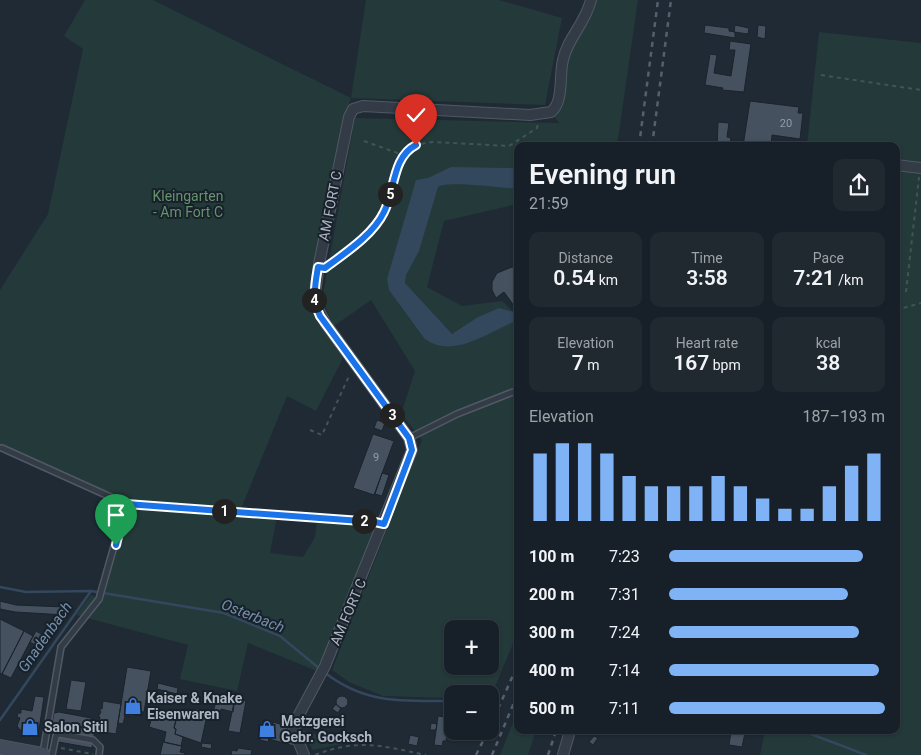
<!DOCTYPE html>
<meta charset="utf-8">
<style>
body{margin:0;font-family:Roboto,sans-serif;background:#202830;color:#f1f3f6;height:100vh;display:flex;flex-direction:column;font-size:19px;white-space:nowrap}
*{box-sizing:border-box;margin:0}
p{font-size:16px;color:#9ea3a8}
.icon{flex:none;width:28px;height:28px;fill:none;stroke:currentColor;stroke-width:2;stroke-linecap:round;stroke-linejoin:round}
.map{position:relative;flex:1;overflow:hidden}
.sheet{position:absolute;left:514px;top:142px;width:386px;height:592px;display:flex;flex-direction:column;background:#172028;border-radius:10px;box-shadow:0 1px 4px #0004,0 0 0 1px #363e45}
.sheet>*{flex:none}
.buttons{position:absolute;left:444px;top:620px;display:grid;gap:10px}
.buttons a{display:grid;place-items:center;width:55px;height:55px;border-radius:10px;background:#172028;box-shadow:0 1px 4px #0004,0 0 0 1px #363e45;font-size:25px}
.pin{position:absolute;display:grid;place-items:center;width:42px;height:42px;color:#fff;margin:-51px -21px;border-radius:50% 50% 50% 0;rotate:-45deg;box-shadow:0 0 5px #0007}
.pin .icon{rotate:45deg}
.km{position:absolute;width:25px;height:25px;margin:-12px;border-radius:50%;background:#222;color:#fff;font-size:14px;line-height:25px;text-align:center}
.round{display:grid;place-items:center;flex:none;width:52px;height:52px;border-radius:10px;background:#202830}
.overview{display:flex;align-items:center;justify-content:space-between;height:85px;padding:0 15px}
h1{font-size:28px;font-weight:600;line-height:38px}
.figures{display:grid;grid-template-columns:repeat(3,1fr);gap:8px;height:85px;padding:5px 15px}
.figures div{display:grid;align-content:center;border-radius:10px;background:#202830;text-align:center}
.figures b{font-size:21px;font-weight:600}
.figures small{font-size:14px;font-weight:400}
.figures p{font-size:14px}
.chart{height:140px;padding:10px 15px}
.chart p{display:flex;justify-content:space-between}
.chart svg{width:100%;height:90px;margin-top:5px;stroke:#7fb3f6;stroke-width:6}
ul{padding:0 15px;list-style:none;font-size:16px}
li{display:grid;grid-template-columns:80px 60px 1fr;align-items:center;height:38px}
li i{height:12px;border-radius:6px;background:#7fb3f6}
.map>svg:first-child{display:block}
</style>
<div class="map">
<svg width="921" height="755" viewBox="0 0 921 755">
<rect width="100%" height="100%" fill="#1f2a35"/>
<!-- green -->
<path fill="#243939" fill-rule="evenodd" d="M85 0H153L351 98 366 0H499L562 18 545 105 351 98 340 135 327 202 311 286 310 305 343 358 316 411 287 396 241 509 278 511 270 553 303 557 315 537 317 521C331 522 368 520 375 533L330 644 317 671 248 643 237 691 180 679 188 645 76 615 91 595 99 598 126 504 0 449V290L48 214 83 49 64 36Z
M594 0H638L617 146H518L517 204 444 221 427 287 462 306 502 301 517 315V634L490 699V694H452V698H447L383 696 349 682 332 670 422 440 401 414 415 371 371 300 334 326 322 300 355 118 559 123 553 115 563 66ZM452 629H490V666H452Z
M819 32 921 43V755H760L765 731H896V146H807Z
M517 712 518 731H536L528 755H500Z
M301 730 347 743 313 750Z"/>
<!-- water -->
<path fill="#33475d" d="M451 167 517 168V189C504 188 446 180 438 187L419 251 406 275 405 283 452 334 478 317 499 308 517 313 518 320C490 331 452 361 424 338L389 290 387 279 416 180 428 178Z"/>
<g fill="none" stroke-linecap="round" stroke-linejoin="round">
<!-- stream -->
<path stroke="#33475d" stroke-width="2.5" d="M0 587 26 592 91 591 224 613 280 636 320 669
M324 672C366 705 404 701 452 701
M0 720 91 591
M803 731 866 755"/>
</g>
<!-- building -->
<path fill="#45515f" stroke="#1a232d" d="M705 25 729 28V31L735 32V38L704 33Z
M735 25 749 28 748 34 734 32Z
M758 25 766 26 765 39 757 37Z
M730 41 751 44 744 92 722 90 723 88 705 85 710 54 717 55 714 73 731 76 735 50H729Z
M750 101 799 107 798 113H803L800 139 772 135 771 146H743Z
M718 122 729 123 727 137 731 138 730 144 744 146H717Z
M512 267 518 268 517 310 504 292 496 298 492 290V282L497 273Z
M377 420 385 423 382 431 374 428Z
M373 434 394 441 374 495 353 488Z
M382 473 389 475 382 496 375 494Z
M0 601 16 605 65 607V615L15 612 0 609Z
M0 619 24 631 2 674 0 673Z
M24 631 33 636 11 678 2 674Z
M36 631 43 635 37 646 30 642Z
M127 667 151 671 144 712 135 711 134 717 125 716 123 724 118 723Z
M71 680 86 682 81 711 66 709Z
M158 683 178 688 177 694 157 689Z
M218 695 235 698 233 712 221 709 219 714 213 712Z
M35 696 44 697 39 730 35 729 34 732 20 730 17 726 20 718 17 717 18 713H21V709L32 711Z
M336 702a6 6 0 1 1 12 0a6 6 0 1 1-12 0Z
M235 698 246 701 240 733 228 731Z
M103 701 121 704 116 734 96 731 100 717H98L101 712 99 709H102Z
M336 704 341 708 338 713 332 709Z
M195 708 208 711 201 743 175 734 176 729 174 728 177 716 192 720Z
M154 710 177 716 174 728 176 729 175 734 183 737 181 746 164 742 166 732 149 727Z
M59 712 91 718 89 728 52 723 54 713Z
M438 716 446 717 445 726H448L446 741H443L442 746 434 745Z
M264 720 273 722 268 742 260 740Z
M273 722 287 726 294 746 269 739Z
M56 723 95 729 92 748 53 741Z
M431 723 437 724 436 730H430Z
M454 731 462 732 461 738 453 737Z
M731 731 745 733 742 747 729 745Z
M410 735 419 737 417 746 408 744Z
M594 736 598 738 593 745 589 742Z
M163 742 182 746 180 752 185 753 184 755H160Z
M202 743 212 744 211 749 201 747Z
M238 748 252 750 251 755H231L232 750 237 751Z"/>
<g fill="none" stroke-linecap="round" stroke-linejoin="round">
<!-- service casing -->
<g stroke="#505964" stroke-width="8">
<path id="service" d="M409 438 457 414 518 390
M2 448 126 504 375 522 383 524
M43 753 61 647 99 599 126 504
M52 755 56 736 59 734 93 740 100 747 99 755"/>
</g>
<!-- minor casing -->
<g stroke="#505964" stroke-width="12">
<path id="minor" d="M896 165 921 168
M304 755 294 731 295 722 325 666 412 450 409 438 326 324 314 301 319 264 349 117 353 109 363 106 530 115 551 112C564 102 559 75 563 60 567 39 585 24 591 0
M563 755 570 731"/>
</g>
<!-- secondary casing -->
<g stroke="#505964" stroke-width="16">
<path id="secondary" d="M0 747 43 755"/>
</g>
<!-- path -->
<path stroke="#415556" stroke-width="2" stroke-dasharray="4 4" stroke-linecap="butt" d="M821 75 921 90
M364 141 403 155
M328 266C347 252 373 234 384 212 399 182 390 145 433 142L509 146 537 128 538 123
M906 292 919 177
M896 310 921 303
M310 430 322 435 350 374
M61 748 93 754
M315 755C359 738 382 746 426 755"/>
<!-- service -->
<use href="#service" stroke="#333c46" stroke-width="5"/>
<!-- minor -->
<use href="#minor" stroke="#333c46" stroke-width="10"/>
<!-- secondary -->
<use href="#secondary" stroke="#414b59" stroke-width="14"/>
<!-- rail -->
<path stroke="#55606d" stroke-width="2.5" stroke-dasharray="5 5" stroke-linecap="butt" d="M639 146 658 0
M652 146 671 0
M490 727 518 664
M476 755 488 731
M492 755 518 693
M548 755 556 731"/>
</g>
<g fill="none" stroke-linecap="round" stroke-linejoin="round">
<!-- route casing -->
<g stroke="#fff" stroke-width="10">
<path id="route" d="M116 545 126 504 375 522 384 524 412 450 409 438 320 316C312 299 315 285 318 267L325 268C345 253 373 235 384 212 395 191 392 157 416 145"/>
</g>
<!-- route -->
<use href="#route" stroke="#1a73e8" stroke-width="6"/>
</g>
<!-- icons -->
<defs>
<g id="shop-bare" transform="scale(1.35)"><path d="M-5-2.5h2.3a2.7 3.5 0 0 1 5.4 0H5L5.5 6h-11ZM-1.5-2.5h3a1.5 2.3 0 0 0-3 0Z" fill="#3f7fe0" stroke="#18212a" stroke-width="2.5" paint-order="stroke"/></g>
</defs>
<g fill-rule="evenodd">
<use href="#shop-bare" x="133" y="706"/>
<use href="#shop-bare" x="30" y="727"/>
<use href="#shop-bare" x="267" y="729"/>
</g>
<g text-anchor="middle" stroke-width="4" stroke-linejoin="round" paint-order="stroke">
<!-- number labels -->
<g font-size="11" fill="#939daa">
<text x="786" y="127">20</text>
<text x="376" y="461">9</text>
</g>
<!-- park labels -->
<g font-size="14" fill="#65936d" stroke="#18212a">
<text x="188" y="201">Kleingarten<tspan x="188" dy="16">- Am Fort C</tspan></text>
</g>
<!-- street labels -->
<g font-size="14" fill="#adb6c3" stroke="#18212a">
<text transform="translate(330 206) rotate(-79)" y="5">AM FORT C</text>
<text transform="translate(348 612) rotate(-67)" y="5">AM FORT C</text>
</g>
<!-- poi labels -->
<g font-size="14" font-weight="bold" fill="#adb6c3" stroke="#18212a" text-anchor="start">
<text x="147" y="703">Kaiser &amp; Knake<tspan x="147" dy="16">Eisenwaren</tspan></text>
<text x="281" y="726">Metzgerei<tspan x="281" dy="16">Gebr. Gocksch</tspan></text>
<text x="44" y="732">Salon Sitil</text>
</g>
<!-- water labels -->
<g font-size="15" font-style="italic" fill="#748fab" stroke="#18212a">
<text transform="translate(253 616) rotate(22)" y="5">Osterbach</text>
<text transform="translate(45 637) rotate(-55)" y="5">Gnadenbach</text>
</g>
</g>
</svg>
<div class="buttons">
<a>+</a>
<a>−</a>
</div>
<div class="pin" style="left:116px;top:545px;background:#1e9e55"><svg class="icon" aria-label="arrive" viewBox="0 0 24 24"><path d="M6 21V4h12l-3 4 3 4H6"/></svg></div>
<div class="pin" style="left:416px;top:145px;background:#d93025"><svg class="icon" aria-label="check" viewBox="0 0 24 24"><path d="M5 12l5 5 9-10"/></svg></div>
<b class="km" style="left:224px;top:511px">1</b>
<b class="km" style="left:364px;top:521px">2</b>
<b class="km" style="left:392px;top:415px">3</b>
<b class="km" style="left:314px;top:300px">4</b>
<b class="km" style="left:390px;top:194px">5</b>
<section class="sheet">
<div class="overview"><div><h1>Evening run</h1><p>21:59</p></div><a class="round"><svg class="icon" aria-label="share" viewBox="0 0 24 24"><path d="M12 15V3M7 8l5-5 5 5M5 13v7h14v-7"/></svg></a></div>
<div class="figures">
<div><p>Distance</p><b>0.54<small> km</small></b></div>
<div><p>Time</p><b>3:58</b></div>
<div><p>Pace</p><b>7:21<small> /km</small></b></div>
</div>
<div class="figures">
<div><p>Elevation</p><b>7<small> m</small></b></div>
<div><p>Heart rate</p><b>167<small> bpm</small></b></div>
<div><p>kcal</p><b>38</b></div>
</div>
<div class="chart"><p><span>Elevation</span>187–193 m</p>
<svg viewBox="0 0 160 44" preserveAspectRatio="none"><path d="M5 44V11M15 44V6M25 44V6M35 44V11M45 44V22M55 44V27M65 44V27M75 44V27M85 44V22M95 44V27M105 44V33M115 44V38M125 44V38M135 44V27M145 44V17M155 44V11"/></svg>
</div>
<ul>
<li><b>100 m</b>7:23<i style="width:90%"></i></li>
<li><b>200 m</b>7:31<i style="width:83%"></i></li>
<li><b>300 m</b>7:24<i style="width:88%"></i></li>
<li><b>400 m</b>7:14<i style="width:97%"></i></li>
<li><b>500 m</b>7:11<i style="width:100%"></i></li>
</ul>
</section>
</div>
